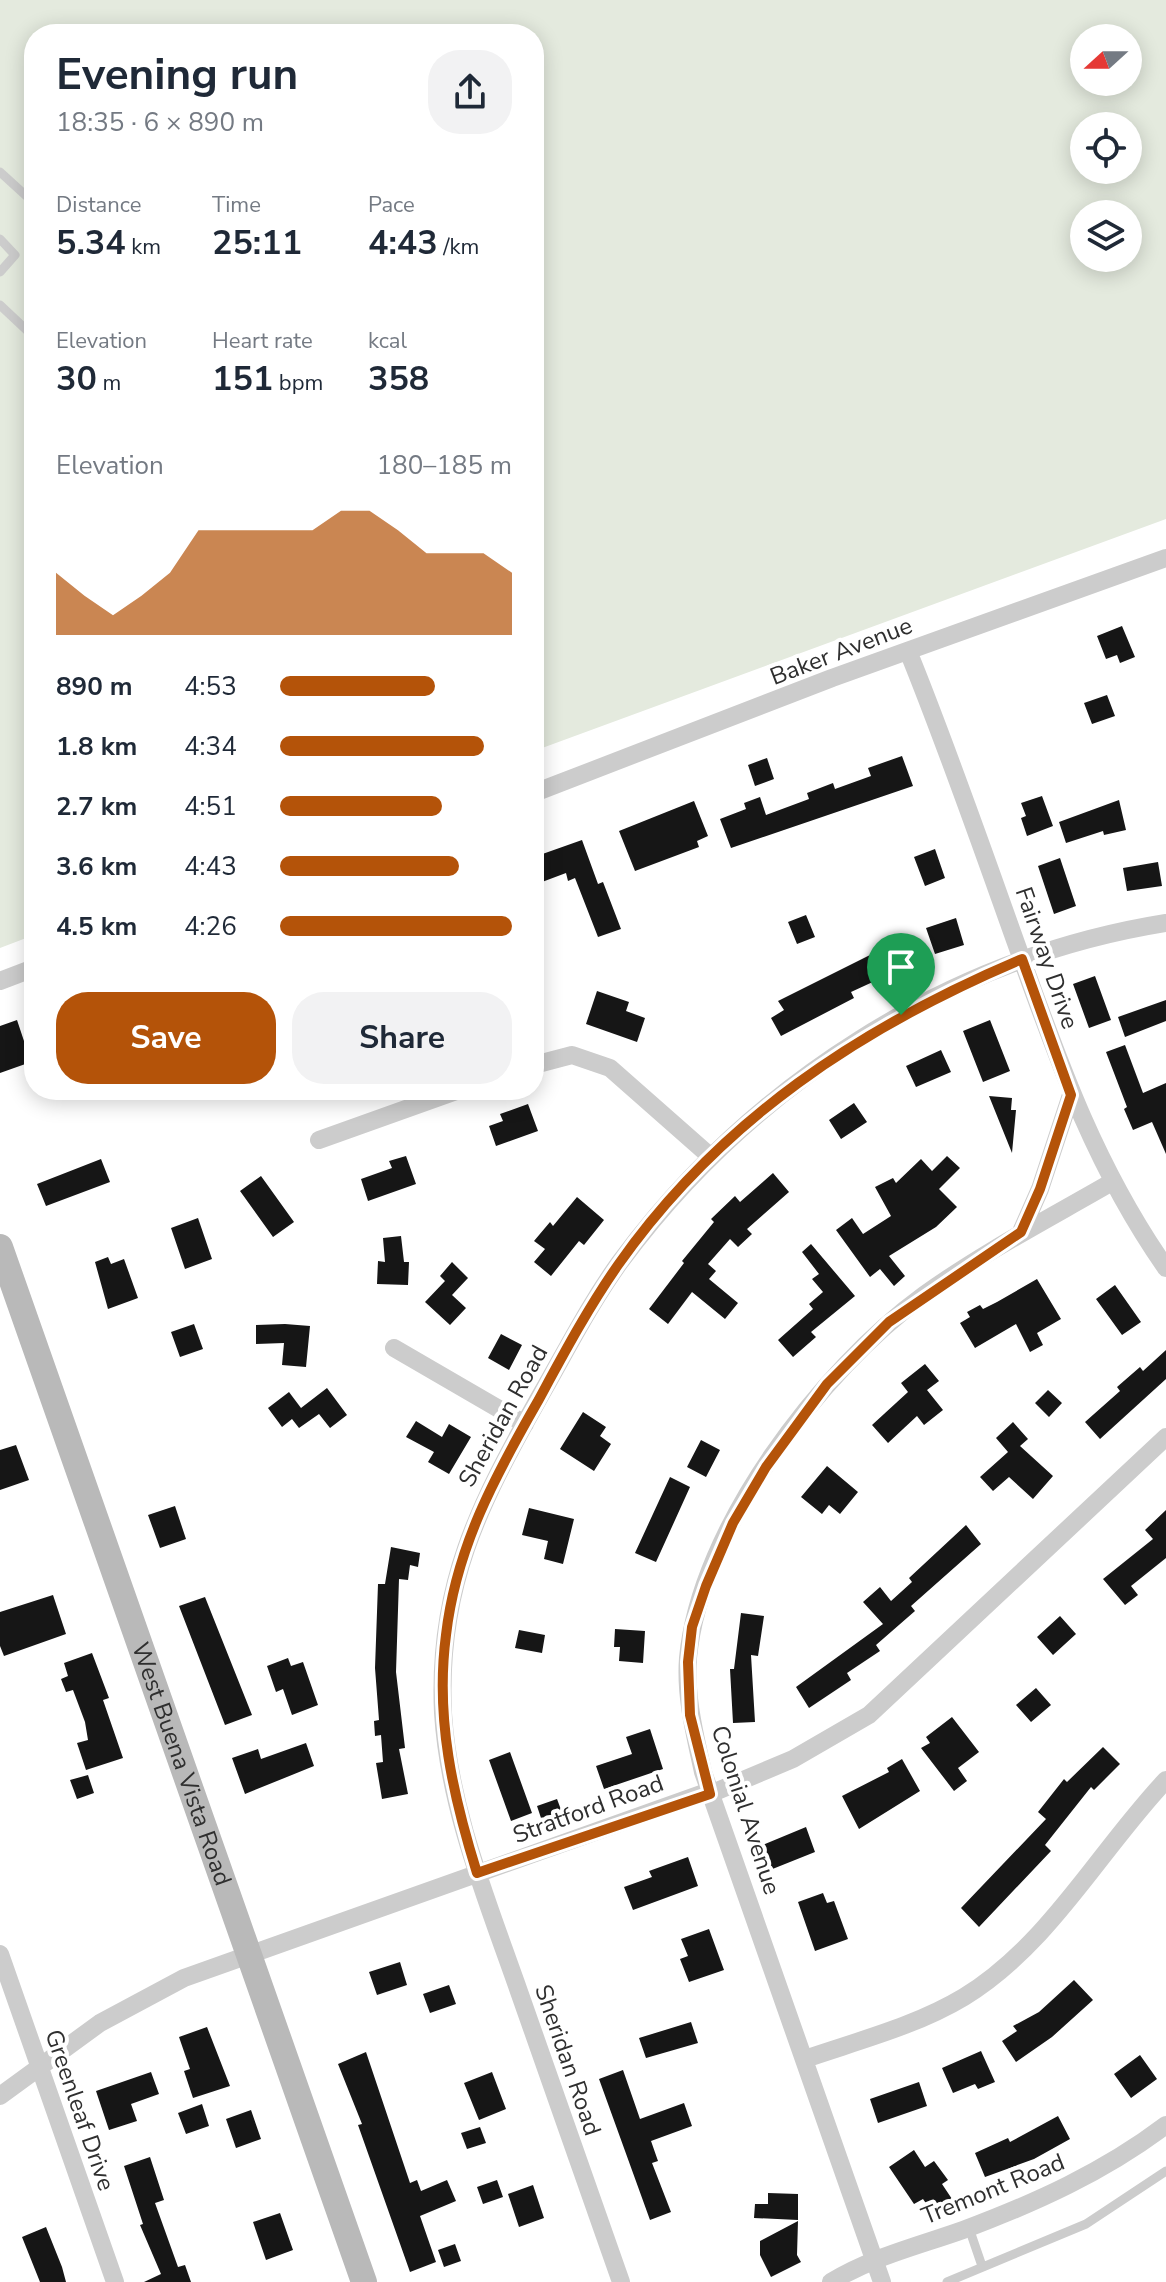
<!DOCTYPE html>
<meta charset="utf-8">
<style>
body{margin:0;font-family:"Nunito Sans",sans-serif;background:#f2f2f3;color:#1f2937;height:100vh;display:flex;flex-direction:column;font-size:30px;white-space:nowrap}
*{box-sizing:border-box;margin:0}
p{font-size:26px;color:#747a83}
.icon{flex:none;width:44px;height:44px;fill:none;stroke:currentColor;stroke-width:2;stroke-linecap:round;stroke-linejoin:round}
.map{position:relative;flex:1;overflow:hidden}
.side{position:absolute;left:24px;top:24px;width:520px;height:1076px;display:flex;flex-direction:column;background:#fff;border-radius:32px;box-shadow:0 4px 20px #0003}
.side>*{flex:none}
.needle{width:52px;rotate:249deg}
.fabs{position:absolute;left:1070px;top:24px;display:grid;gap:16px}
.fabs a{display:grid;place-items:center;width:72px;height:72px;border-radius:50%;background:#fff;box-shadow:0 4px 20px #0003;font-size:40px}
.pin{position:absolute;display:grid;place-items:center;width:68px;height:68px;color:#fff;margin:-82px -34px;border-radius:50% 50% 50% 0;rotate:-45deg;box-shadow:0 0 8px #0007}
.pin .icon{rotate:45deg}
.round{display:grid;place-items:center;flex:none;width:84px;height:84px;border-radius:32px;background:#f2f2f3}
.head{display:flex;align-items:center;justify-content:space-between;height:136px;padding:0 32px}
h1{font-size:44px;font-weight:700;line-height:60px}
.figures{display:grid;grid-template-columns:repeat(3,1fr);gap:12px;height:136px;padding:8px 32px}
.figures div{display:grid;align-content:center}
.figures b{font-size:34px;font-weight:700}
.figures small{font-size:22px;font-weight:400}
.figures p{font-size:22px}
.chart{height:224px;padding:16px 32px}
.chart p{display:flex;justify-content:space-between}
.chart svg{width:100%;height:144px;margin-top:8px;fill:#b45309;opacity:.7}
.primary-button{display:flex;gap:16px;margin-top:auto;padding:16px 32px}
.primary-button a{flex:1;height:92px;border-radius:32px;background:#b45309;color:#fff;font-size:32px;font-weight:700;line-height:92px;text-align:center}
.primary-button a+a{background:#f2f2f3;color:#1f2937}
ul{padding:0 32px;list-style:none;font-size:26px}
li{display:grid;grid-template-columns:128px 96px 1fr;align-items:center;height:60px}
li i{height:20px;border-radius:10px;background:#b45309}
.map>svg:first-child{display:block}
</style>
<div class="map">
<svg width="1166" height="2282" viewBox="0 0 1166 2282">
<rect width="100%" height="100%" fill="#fff"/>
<!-- green -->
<path fill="#e4eade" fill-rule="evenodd" d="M0 0H1166V519L534 751V34H34V935L0 948ZM1084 38H1128V82H1084ZM1084 126H1128V170H1084ZM1084 214H1128V258H1084Z"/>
<!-- building -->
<path fill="#161616" d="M1122 626 1135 657 1120 663 1117 655 1106 659 1097 636Z
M1107 695 1115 716 1092 724 1084 703Z
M902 756 913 786 731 848 720 819 746 809 744 803 760 797 766 815 809 799 807 793 833 783 835 789 871 776 868 768Z
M767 758 774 779 755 786 748 765Z
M1042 796 1053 826 1027 836 1021 818 1026 816 1021 803Z
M1119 800 1126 830 1104 835 1103 831 1066 843 1059 822Z
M694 801 708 836 697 841 699 847 635 871 619 831Z
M582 840 598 884 603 882 621 929 598 937 575 878 568 881 566 873 534 885V857Z
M935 849 945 878 925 886 914 857Z
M1060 858 1076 906 1054 914 1038 866Z
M1158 862 1162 886 1127 891 1123 868Z
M806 915 815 937 797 944 788 922Z
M956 918 964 945 935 954 926 928Z
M890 945 901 969 851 992 854 998 781 1036 771 1018 784 1010 778 1001Z
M1095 976 1111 1020 1089 1028 1073 984Z
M597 991 629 1002 626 1011 645 1018 637 1042 586 1024Z
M1166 1000V1021L1125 1037 1118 1017Z
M17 1020 31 1062 0 1073V1026Z
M990 1020 1010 1071 983 1082 963 1031Z
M1125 1045 1143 1093 1166 1083V1154L1152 1122 1133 1130 1124 1109 1127 1107 1106 1052Z
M941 1050 951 1072 916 1087 906 1066Z
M989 1096 1012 1098 1011 1110H1016L1012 1153Z
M854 1103 867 1122 841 1139 829 1120Z
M528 1104 538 1131 496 1146 489 1126 503 1121 500 1114Z
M406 1156 416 1184 368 1201 361 1179 392 1168 389 1161Z
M947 1156 960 1168 939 1189 957 1207 936 1227 889 1256 905 1276 894 1286 880 1269 870 1277 836 1230 852 1218 863 1234 891 1216 875 1187 893 1178 896 1183 921 1159 932 1171Z
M101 1159 110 1182 46 1206 37 1184Z
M773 1173 789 1192 747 1229 752 1234 738 1247 730 1239 708 1264 716 1271 709 1279 738 1303 725 1319 692 1292 668 1324 649 1309 684 1263 682 1261 714 1222 711 1219 735 1196 740 1202Z
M261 1176 294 1222 273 1237 240 1191Z
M577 1197 604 1220 584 1245 579 1241 551 1276 534 1262 545 1249 534 1241 550 1222 553 1226Z
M198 1218 212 1259 185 1269 171 1228Z
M401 1236 404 1262H409L408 1285 377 1284 378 1261 385 1262 383 1238Z
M811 1244 855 1296 811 1332 816 1337 793 1357 778 1340 813 1309 809 1304 823 1292 812 1279 819 1274 802 1252Z
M108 1257 111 1264 124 1259 138 1298 108 1309 95 1262Z
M452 1262 468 1278 452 1295 466 1308 450 1325 425 1302 445 1281 440 1276Z
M1037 1279 1061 1319 1037 1333 1043 1345 1030 1352 1016 1324 975 1348 960 1323 970 1317 967 1312 980 1305 983 1309 997 1302Z
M1115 1285 1141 1322 1122 1335 1096 1299Z
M194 1324 203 1349 180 1357 171 1332Z
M285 1324 310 1326 306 1367 282 1365 284 1343 256 1344V1325Z
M501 1334 522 1345 509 1370 488 1358Z
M1166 1350V1379L1100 1439 1085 1422 1120 1391 1117 1387 1140 1367 1143 1371Z
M925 1364 939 1381 927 1390 943 1410 924 1425 917 1416 888 1443 872 1425 908 1392 901 1383Z
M327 1388 347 1415 330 1428 319 1414 299 1428 292 1419 282 1427 268 1408 289 1392 301 1408Z
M1048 1390 1062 1403 1049 1417 1035 1403Z
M583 1412 606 1427 600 1436 611 1444 594 1471 560 1449Z
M416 1421 442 1437 449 1424 471 1437 449 1474 428 1462 434 1452 406 1437Z
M1013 1422 1028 1439 1020 1446 1053 1476 1033 1499 1009 1477 993 1491 980 1477 1008 1452 996 1438Z
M701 1440 720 1450 706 1477 687 1467Z
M16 1445 29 1480 0 1490V1450Z
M827 1466 858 1492 840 1514 829 1505 822 1514 801 1497Z
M670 1477 690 1487 656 1562 635 1553Z
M175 1506 186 1539 160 1548 148 1515Z
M529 1508 574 1519 563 1564 544 1559 548 1541 522 1535Z
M1166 1510V1558L1131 1586 1138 1595 1125 1605 1103 1579 1153 1539 1145 1530Z
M966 1525 981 1544 911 1606 915 1611 876 1645 880 1651 847 1673 851 1680 809 1708 796 1687 883 1624 863 1602 880 1587 891 1601 912 1582 909 1578Z
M391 1547 420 1553 418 1567 410 1565 408 1580 399 1579 396 1672 405 1748 399 1749 408 1794 382 1799 376 1763 383 1762 381 1735 375 1736 374 1721 379 1720 375 1668 378 1584H385Z
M53 1595 66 1634 4 1656 0 1646V1612Z
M205 1597 252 1715 225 1725 179 1606Z
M741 1613 764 1616 758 1656 751 1655 755 1722 733 1723 730 1669H734Z
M1060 1616 1076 1634 1053 1655 1037 1637Z
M615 1629 645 1631 643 1663 619 1661 620 1647H614Z
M519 1630 545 1635 542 1653 515 1648Z
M92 1653 109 1698 103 1700 123 1758 86 1770 77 1743 88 1740 85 1722 73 1690 66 1692 61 1679 68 1676 64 1663Z
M288 1658 291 1666 303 1662 318 1705 292 1715 283 1689 276 1692 267 1666Z
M1036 1688 1051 1705 1031 1722 1016 1705Z
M952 1717 979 1752 958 1768 967 1781 954 1791 921 1748 930 1743 926 1737Z
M650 1729 663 1769 604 1789 596 1766 632 1754 626 1737Z
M306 1743 314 1766 245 1794 232 1758 258 1749 261 1759Z
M1103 1747 1120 1764 1094 1790 1091 1787 1045 1845 1051 1851 979 1927 961 1908 1046 1819 1038 1812 1064 1779 1067 1782Z
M510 1752 532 1813 511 1821 489 1760Z
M902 1759 920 1791 859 1829 842 1796 889 1772 887 1768Z
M88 1775 94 1793 77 1799 70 1780Z
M557 1799 566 1823 545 1830 537 1806Z
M806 1827 815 1852 770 1870 760 1846Z
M688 1857 698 1886 633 1910 624 1887 652 1877 649 1871Z
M823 1893 827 1903 834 1901 848 1939 815 1951 798 1902Z
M709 1929 724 1970 689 1982 680 1959 688 1956 681 1939Z
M400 1962 407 1985 377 1995 369 1972Z
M1074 1980 1093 2000 1052 2037 1016 2062 1002 2041 1017 2031 1013 2026 1039 2012Z
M449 1985 456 2004 430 2013 423 1994Z
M691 2022 698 2043 646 2058 639 2038Z
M207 2027 230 2086 193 2098 184 2071 190 2069 179 2037Z
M981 2051 995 2082 978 2089 975 2084 953 2093 942 2068Z
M366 2052 410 2183 417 2180 421 2191 447 2180 456 2201 420 2216 436 2262 410 2272 358 2125 362 2124 338 2064Z
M1140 2055 1157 2079 1131 2098 1114 2074Z
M623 2070 640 2119 684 2103 692 2126 651 2141 658 2161 652 2163 671 2212 650 2220 599 2079Z
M151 2072 159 2094 131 2104 137 2121 109 2130 96 2091Z
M492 2072 506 2109 479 2120 464 2083Z
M919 2082 927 2106 878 2123 870 2099Z
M202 2104 209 2126 186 2134 178 2113Z
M251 2110 261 2139 236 2148 226 2119Z
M1058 2116 1070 2139 1034 2159 985 2177 975 2153 1008 2138 1010 2142Z
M480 2127 486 2143 467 2149 461 2133Z
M914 2150 925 2167 934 2161 948 2180 942 2184 954 2202 934 2215 923 2199 914 2204 889 2167Z
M150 2157 164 2200 155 2203 178 2267 185 2265 191 2282H144L161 2274 140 2225 143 2224 124 2166Z
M497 2180 503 2197 483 2204 477 2187Z
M533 2185 544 2218 519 2227 508 2194Z
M768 2193 798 2194V2220L754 2218 755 2204H768Z
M280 2213 293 2250 266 2260 253 2222Z
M798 2221 797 2255 801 2262 771 2277 760 2255V2241Z
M46 2227 62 2267 66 2282H40L22 2237Z
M455 2244 461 2261 444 2267 438 2250Z"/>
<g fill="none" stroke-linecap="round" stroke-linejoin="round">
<!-- lane -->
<path stroke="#ccc" stroke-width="9" d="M0 172 34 203
M0 239 15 255 0 272
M0 305 34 337
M969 2228 982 2266
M947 2282 1086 2224 1166 2171"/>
<!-- street -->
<path stroke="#ccc" stroke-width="18" d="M908 651C947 747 981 845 1016 943 1058 1060 1094 1165 1166 1268
M534 793 832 678 1166 558
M0 981 34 968
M534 1065 572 1055 610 1068 711 1157
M319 1140 459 1090
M1021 1232 1040 1189 1071 1095
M394 1348 525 1424
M0 1954 115 2282
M805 2059C857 2041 916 2026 964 1997 1050 1944 1098 1852 1166 1780
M0 2096 100 2023 184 1978 704 1793 710 1794 793 1759 869 1715 1166 1437
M621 2282C586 2182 551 2083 516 1983 485 1895 449 1807 443 1713 437 1586 479 1505 539 1398 565 1353 589 1305 620 1262 751 1085 947 958 1166 923
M831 2282C872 2257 918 2246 963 2230 1035 2203 1104 2172 1166 2125
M882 2282 703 1772C695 1735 685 1697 688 1658 700 1528 821 1370 924 1295 984 1252 1048 1219 1112 1182"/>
<!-- secondary -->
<path stroke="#b9b9b9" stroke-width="26" id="s1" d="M0 1247 364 2282"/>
</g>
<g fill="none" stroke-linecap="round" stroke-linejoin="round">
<!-- route casing -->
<g stroke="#fff" stroke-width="16">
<path id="route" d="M1022 959 1071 1095 1040 1189 1021 1232 889 1322 827 1384 766 1467 733 1523 706 1586 692 1627 688 1662 690 1715 710 1794 477 1873C453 1796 435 1718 446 1635 456 1548 495 1476 538 1401 563 1355 588 1308 618 1265 720 1120 861 1027 1022 959Z"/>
</g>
<!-- route -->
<use href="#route" stroke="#b45309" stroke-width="10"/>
</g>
<g text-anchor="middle" stroke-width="8" stroke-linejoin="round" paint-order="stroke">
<!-- street labels -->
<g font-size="24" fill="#2f2f2f" stroke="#fff">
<text transform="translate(841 651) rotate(-21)" y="8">Baker Avenue</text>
<text transform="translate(1047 958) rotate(71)" y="8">Fairway Drive</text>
<text transform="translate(503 1416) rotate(-61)" y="8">Sheridan Road</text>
<text dy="8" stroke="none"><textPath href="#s1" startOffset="548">West Buena Vista Road</textPath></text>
<text transform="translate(588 1809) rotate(-20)" y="8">Stratford Road</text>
<text transform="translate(746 1810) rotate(72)" y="8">Colonial Avenue</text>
<text transform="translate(568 2060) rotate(71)" y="8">Sheridan Road</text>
<text transform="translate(80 2110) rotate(71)" y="8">Greenleaf Drive</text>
<text transform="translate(993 2189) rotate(-22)" y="8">Tremont Road</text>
</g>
</g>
</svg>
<div class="fabs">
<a><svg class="needle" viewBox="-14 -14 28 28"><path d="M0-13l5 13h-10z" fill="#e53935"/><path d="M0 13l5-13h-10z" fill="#747a83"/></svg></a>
<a><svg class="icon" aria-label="locate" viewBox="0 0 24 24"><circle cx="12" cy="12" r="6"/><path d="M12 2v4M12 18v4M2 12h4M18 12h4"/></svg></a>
<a><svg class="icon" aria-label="layers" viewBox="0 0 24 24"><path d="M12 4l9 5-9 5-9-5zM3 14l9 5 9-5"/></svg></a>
</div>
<div class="pin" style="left:901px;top:1015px;background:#1e9e55"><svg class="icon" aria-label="arrive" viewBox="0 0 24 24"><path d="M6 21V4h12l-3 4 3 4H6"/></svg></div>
<section class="side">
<div class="head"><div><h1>Evening run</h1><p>18:35 · 6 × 890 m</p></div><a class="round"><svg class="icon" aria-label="share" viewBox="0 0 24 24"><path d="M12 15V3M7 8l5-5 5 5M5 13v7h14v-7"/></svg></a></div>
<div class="figures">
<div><p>Distance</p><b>5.34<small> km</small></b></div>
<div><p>Time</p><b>25:11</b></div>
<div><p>Pace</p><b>4:43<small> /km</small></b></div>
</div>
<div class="figures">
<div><p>Elevation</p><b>30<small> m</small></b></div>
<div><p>Heart rate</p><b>151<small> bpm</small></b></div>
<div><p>kcal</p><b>358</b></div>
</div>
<div class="chart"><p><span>Elevation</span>180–185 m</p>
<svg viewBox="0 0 160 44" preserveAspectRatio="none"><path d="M0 44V25L10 32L20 38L30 32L40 25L50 12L60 12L70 12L80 12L90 12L100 6L110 6L120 12L130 19L140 19L150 19L160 25V44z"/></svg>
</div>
<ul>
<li><b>890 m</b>4:53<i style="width:67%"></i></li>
<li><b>1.8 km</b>4:34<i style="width:88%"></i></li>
<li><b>2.7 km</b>4:51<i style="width:70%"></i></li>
<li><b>3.6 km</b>4:43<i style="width:77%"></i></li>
<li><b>4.5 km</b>4:26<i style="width:100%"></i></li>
</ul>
<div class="primary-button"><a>Save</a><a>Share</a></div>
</section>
</div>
